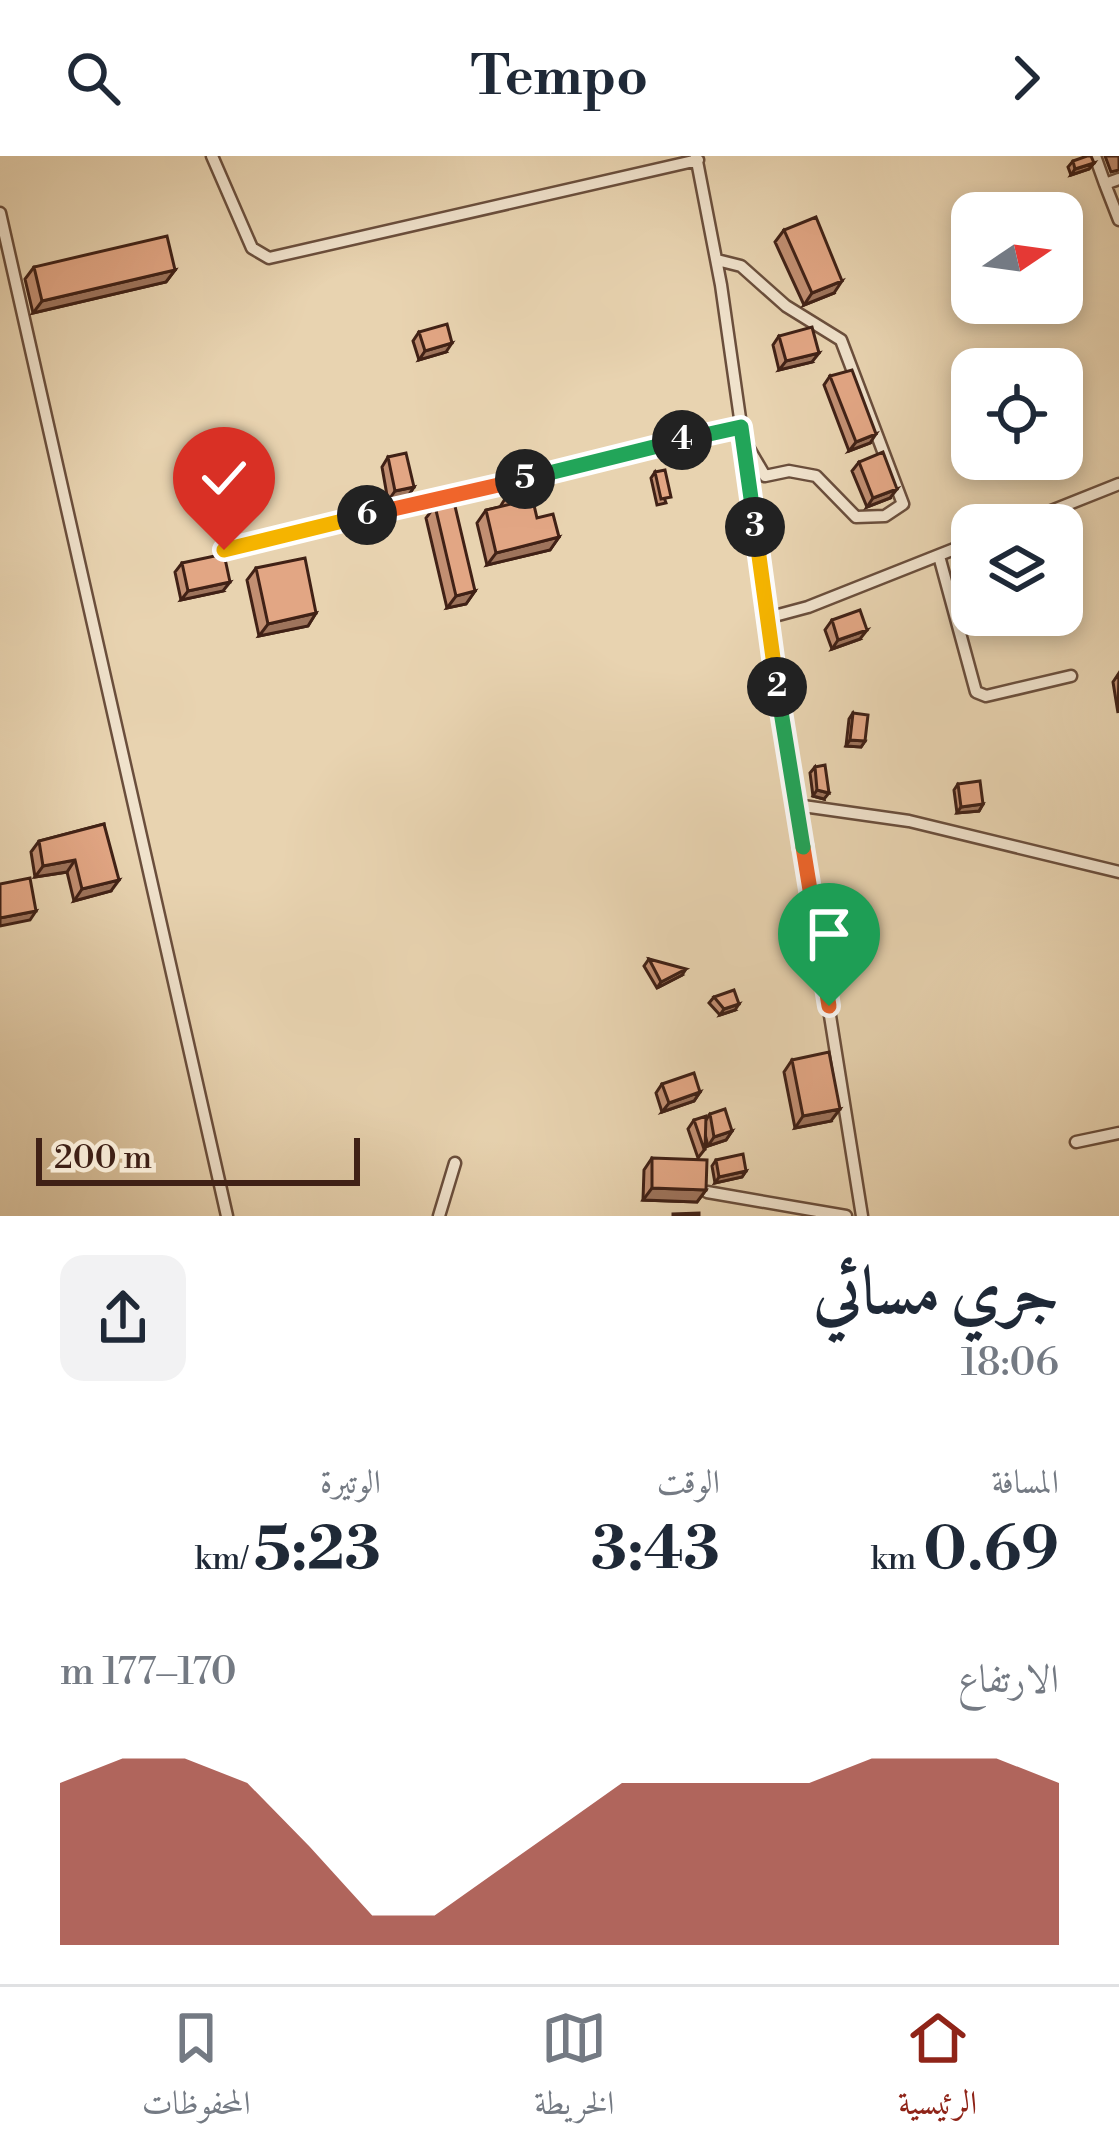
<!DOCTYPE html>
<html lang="ar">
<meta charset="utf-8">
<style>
body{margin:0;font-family:"Libre Bodoni",Amiri,serif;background:#f2f2f3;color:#1f2937;direction:rtl;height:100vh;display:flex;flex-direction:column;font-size:45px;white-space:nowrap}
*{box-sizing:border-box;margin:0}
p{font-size:39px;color:#747a83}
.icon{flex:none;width:66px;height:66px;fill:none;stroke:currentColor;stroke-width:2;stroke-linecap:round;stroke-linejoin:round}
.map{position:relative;height:1060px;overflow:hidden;direction:ltr}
.side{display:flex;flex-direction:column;background:#fff;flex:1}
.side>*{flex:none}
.needle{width:78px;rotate:77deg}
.controls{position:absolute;left:951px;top:36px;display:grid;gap:24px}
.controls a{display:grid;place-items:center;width:132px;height:132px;border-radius:24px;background:#fff;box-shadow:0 6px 18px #0003;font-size:60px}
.scale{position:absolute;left:36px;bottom:30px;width:324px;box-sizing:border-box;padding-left:12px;border:6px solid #402116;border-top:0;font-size:33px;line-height:42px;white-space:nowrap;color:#402116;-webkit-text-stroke:9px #f0e2cc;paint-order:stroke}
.pin{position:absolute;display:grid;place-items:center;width:102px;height:102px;color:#fff;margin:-123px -51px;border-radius:50% 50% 50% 0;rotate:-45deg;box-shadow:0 0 12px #0007}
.pin .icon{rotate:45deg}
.km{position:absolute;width:60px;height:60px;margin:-30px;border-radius:50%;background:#222;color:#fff;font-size:33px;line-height:60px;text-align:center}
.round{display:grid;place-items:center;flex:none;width:126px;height:126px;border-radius:24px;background:#f2f2f3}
.summary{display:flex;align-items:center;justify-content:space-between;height:204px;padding:0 60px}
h1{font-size:66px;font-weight:700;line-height:90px}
.stats{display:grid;grid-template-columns:repeat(3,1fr);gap:18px;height:204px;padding:12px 60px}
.stats div{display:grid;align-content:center}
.stats b{font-size:60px;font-weight:700}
.stats small{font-size:33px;font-weight:400}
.stats p{font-size:33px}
.chart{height:336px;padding:24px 60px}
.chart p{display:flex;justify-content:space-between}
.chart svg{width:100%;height:216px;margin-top:12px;fill:#8f2418;opacity:.7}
header{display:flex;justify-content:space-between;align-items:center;height:156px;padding:0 60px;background:#fff;font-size:54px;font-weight:700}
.tabs{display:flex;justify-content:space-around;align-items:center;height:168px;border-top:3px solid #e0e1e3;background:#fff;font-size:33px;color:#747a83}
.tabs a{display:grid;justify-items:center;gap:6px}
.tabs .current{color:#8f2418}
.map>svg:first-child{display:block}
</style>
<header><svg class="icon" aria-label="forward" viewBox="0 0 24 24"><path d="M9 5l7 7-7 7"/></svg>Tempo<svg class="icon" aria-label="search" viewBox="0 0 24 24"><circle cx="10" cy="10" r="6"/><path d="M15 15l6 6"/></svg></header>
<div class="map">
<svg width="1119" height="1060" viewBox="0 0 1119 1060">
<rect width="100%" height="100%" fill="#e8d3b0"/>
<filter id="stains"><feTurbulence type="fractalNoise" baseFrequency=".00167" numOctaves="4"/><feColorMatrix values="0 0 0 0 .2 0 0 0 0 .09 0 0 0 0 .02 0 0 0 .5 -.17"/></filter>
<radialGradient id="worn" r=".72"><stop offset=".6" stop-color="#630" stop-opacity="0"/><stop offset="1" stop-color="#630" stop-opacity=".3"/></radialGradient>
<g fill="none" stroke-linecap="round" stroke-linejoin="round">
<!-- street casing -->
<g stroke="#6a4e3c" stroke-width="15">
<path id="street" d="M212 0 252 92 269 102 698 4
M696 0 721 129 785 578 862 1060
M1095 0 1105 28 1119 23
M1105 28 1119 64
M0 57 227 1060
M717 104 741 110 786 150 841 184 903 348 885 360 856 361 816 320 789 315 765 320 745 286
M1016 369 1119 328
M224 394 741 270
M939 400 976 536 986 540 1071 520
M767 462 808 451 972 386
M796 649 909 665 1119 716
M1076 986 1119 977
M707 1036 846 1060
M439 1060 455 1007"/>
</g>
<!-- street -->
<use href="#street" stroke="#f0e2cc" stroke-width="10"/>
</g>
<!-- wall -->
<path fill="#c28f72" stroke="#402116" stroke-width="3" d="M1105 0H1119V14L1111 16Z
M1073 5 1094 7 1089 13 1071 19 1068 11Z
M784 74 834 137 804 149 775 86Z
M34 111 175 114 166 126 33 157 25 123Z
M419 176 446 196 419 204 413 185Z
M779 180 812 206 779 214 773 189Z
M830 220 870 287 849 295 824 229Z
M388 301 414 331 408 340 388 345 382 311Z
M859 306 890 342 867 351 852 315Z
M655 316 666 347 657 349 651 322Z
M508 338 559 381 550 394 487 409 477 367 486 354 500 351Z
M435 350 475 435 466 448 447 452 426 362Z
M972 403V459L967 463 954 416 960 407Z
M182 407 223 435 181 444 175 416Z
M256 412 316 457 308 470 259 480 247 424Z
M832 464 860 483 832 493 825 474Z
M1119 517 1118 557 1113 526Z
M853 557 865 585 861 591 846 590 849 563Z
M815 611 824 643 813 640 810 617Z
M958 628 983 648 979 655 957 657 954 634Z
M104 668 111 735 74 745 67 716 35 721 31 696 39 685Z
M649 803 682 819 657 832 644 810Z
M714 841 735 854 720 859 709 847Z
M792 904 831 965 795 972 784 916Z
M662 928 700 936 694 945 662 956 656 937Z
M710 958 732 975 726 984 708 990 705 978V993L698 1002 688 973 694 964H706Z
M652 1002 706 1034 697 1046 643 1044 644 1014Z
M716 1004 746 1015 742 1021 715 1027 712 1010Z"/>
<!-- shaded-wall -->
<path fill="#9e745c" stroke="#402116" stroke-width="3" d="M1094 7 1089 13 1071 19 1075 13Z
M175 114 166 126 33 157 42 145Z
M842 125 834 137 804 149 812 137Z
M452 187 446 196 419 204 425 195Z
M819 197 812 206 779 214 786 205Z
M876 278 870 287 849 295 856 286Z
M414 331 408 340 388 345 395 335Z
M897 333 890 342 867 351 873 342Z
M559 381 550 394 487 409 496 397Z
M230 426 223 435 181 444 188 435Z
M475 435 466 448 447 452 456 440Z
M316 457 308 470 259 480 268 468Z
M867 474 860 483 832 493 838 484Z
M850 584 865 585 861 591 846 590Z
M817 634 829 637 824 643 813 640Z
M983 648 979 655 957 657 961 651Z
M75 704 67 716 35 721 43 710Z
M119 724 111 735 74 745 82 733Z
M36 755 30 764 0 770V762Z
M686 813 682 819 657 832 661 826Z
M739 848 735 854 720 859 724 853Z
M700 936 694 945 662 956 669 947Z
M840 953 831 965 795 972 803 960Z
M732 975 726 984 708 990 714 981Z
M746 1015 742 1021 715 1027 719 1021Z
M652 1032 706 1034 697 1046 643 1044Z"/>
<!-- building -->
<path fill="#e2a684" stroke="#402116" stroke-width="3" d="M1087 0H1091L1094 7 1075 13 1073 5Z
M816 61 842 125 812 137 784 74Z
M167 80 175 114 42 145 34 111Z
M447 168 452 187 425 195 419 176Z
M812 171 819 197 786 205 779 180Z
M852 214 876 278 856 286 830 220Z
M883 296 897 333 873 342 859 306Z
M406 297 414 331 395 335 388 301Z
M665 314 671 341 661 343 655 316Z
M530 332 537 362 553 358 559 381 496 397 486 354 511 348 508 338Z
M454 346 475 435 456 440 435 350Z
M224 398 230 426 188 435 182 407Z
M305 402 316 457 268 468 256 412Z
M972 403V448L960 407Z
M860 454 867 474 838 484 832 464Z
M853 557 868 559 865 585 850 584Z
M825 609 829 637 817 634 815 611Z
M980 625 983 648 961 651 958 628Z
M104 668 119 724 82 733 75 704 43 710 39 685Z
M30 722 36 755 0 762V728Z
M649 803 686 813 661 826Z
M734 834 739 848 724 853 714 841Z
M829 896 840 953 803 960 792 904Z
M694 917 700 936 669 947 662 928Z
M725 953 732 975 714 981 710 958Z
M706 960 705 993H704L694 964Z
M743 998 746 1015 719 1021 716 1004Z
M652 1002 707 1004 706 1034 652 1032Z
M699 1057V1060H673V1058Z"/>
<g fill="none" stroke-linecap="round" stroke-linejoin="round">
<!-- split-1 casing -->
<g stroke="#fff" stroke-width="24">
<path id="split-1" d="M803 691 829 850"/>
</g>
<!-- split-2 casing -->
<g stroke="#fff" stroke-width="24">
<path id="split-2" d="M777 531 803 691"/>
</g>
<!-- split-3 casing -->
<g stroke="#fff" stroke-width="24">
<path id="split-3" d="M755 371 777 531"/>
</g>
<!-- split-4 casing -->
<g stroke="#fff" stroke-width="24">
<path id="split-4" d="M682 284 741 271 755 371"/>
</g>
<!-- split-5 casing -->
<g stroke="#fff" stroke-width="24">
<path id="split-5" d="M525 323 682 284"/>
</g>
<!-- split-6 casing -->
<g stroke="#fff" stroke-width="24">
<path id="split-6" d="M367 359 525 323"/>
</g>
<!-- split-7 casing -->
<g stroke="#fff" stroke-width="24">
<path id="split-7" d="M224 394 367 359"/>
</g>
<!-- split-1 -->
<use href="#split-1" stroke="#f0652b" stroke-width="15"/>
<!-- split-2 -->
<use href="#split-2" stroke="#22a559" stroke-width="15"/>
<!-- split-3 -->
<use href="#split-3" stroke="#f5b400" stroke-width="15"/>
<!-- split-4 -->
<use href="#split-4" stroke="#22a559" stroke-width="15"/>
<!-- split-5 -->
<use href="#split-5" stroke="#22a559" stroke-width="15"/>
<!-- split-6 -->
<use href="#split-6" stroke="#f0652b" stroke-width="15"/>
<!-- split-7 -->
<use href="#split-7" stroke="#f5b400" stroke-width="15"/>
</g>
<rect width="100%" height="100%" filter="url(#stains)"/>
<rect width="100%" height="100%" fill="url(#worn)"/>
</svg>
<div class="controls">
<a><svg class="needle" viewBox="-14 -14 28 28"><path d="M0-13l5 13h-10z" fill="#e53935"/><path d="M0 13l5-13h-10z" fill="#747a83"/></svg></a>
<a><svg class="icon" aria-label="locate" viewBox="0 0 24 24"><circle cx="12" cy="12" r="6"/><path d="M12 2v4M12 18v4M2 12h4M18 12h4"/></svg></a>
<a><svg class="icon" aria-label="layers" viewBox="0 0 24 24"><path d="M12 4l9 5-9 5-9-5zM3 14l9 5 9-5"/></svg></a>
</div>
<div class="scale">200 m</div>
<div class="pin" style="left:829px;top:850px;background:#1e9e55"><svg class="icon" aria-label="arrive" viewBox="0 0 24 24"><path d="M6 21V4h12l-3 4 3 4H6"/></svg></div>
<div class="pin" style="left:224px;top:394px;background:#d93025"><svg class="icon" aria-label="check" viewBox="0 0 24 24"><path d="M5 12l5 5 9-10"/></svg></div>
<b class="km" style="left:777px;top:531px">2</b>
<b class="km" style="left:755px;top:371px">3</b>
<b class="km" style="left:682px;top:284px">4</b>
<b class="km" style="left:525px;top:323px">5</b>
<b class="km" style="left:367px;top:359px">6</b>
</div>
<section class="side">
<div class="summary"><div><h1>جري مسائي</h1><p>18:06</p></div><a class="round"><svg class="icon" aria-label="share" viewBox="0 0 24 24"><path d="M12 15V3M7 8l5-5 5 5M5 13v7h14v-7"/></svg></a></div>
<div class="stats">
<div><p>المسافة</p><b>0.69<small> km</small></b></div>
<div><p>الوقت</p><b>3:43</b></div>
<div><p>الوتيرة</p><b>5:23<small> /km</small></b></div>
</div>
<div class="chart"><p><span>الارتفاع</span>170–177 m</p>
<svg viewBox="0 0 160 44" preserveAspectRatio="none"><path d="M0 44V11L10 6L20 6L30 11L40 24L50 38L60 38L70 29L80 20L90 11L100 11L110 11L120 11L130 6L140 6L150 6L160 11V44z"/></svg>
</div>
</section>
<nav class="tabs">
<a class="current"><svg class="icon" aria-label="home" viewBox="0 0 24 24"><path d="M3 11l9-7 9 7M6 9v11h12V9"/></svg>الرئيسية</a>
<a><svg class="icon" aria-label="map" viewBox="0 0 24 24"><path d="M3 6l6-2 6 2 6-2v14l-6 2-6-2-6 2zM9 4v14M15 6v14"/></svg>الخريطة</a>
<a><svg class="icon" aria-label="saved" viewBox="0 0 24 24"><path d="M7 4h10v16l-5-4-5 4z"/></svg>المحفوظات</a>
</nav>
